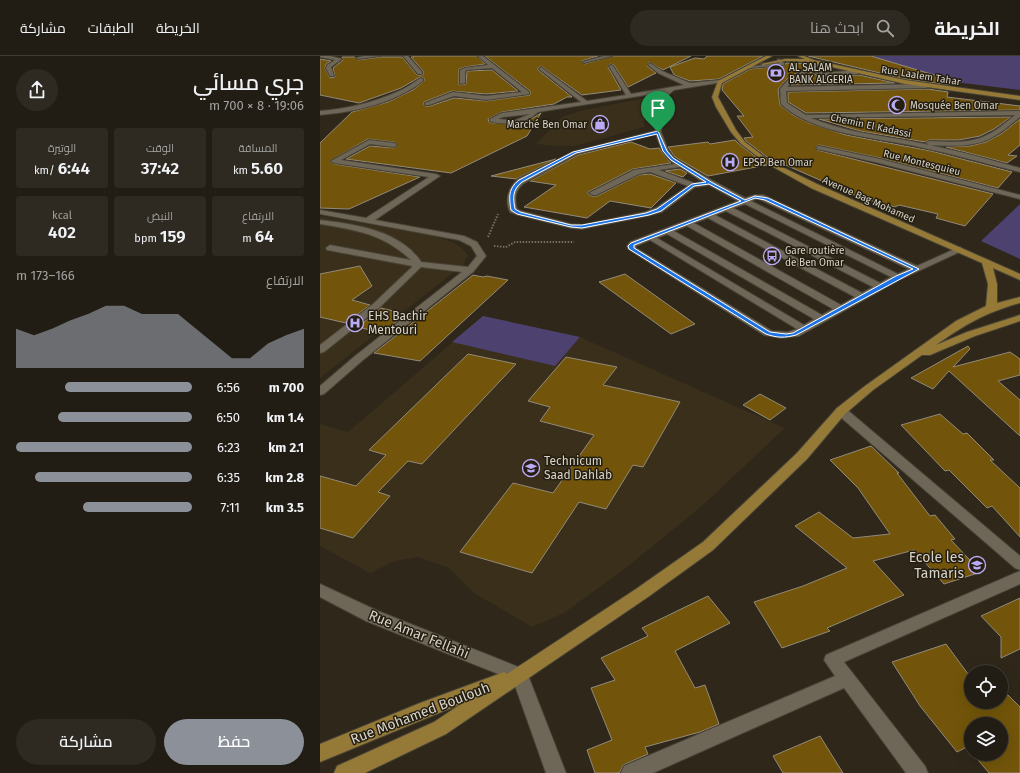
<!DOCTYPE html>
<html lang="ar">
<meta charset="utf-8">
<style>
body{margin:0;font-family:"Fira Sans",Cairo,sans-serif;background:#2e2a22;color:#f1f3f6;direction:rtl;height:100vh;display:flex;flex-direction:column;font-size:15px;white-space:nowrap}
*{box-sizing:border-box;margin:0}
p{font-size:13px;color:#a2a2a0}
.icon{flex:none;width:22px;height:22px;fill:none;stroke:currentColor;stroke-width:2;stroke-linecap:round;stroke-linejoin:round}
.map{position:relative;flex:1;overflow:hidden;direction:ltr}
.side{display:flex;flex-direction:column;background:#221d14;width:320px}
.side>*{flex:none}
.buttons{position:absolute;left:644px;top:609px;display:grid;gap:8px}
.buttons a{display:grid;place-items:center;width:44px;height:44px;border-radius:50%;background:#221d14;box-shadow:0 4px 16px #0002,0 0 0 1px #3f3b34;font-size:20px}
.pin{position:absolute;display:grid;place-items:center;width:34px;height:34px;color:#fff;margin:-41px -17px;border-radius:50% 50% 50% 0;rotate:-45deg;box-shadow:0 0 4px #0007}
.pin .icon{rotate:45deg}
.round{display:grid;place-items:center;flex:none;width:42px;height:42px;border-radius:21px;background:#2e2a22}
.headline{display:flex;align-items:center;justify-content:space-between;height:68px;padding:0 16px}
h1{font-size:22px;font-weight:600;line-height:30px}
.metrics{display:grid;grid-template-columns:repeat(3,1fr);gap:6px;height:68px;padding:4px 16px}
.metrics div{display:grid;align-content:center;border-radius:4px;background:#2e2a22;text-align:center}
.metrics b{font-size:17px;font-weight:600}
.metrics small{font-size:11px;font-weight:400}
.metrics p{font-size:11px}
.chart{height:112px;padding:8px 16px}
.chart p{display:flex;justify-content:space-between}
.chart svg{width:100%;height:72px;margin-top:4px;fill:#8c9099;opacity:.7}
.cta{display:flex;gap:8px;margin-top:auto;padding:8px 16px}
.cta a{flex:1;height:46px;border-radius:24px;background:#8c9099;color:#fff;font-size:16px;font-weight:600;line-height:46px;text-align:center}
.cta a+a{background:#2e2a22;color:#f1f3f6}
ul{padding:0 16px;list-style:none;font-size:13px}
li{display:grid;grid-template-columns:64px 48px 1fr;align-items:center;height:30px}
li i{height:10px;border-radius:5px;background:#8c9099}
header{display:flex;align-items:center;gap:24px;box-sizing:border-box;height:56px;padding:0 20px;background:#221d14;border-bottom:1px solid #3f3b34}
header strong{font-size:19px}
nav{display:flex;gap:22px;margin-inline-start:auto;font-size:14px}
.search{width:280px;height:36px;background:#2e2a22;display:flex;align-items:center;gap:10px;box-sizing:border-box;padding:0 14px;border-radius:22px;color:#a2a2a0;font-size:15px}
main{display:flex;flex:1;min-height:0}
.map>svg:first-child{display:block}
</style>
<header>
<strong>الخريطة</strong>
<div class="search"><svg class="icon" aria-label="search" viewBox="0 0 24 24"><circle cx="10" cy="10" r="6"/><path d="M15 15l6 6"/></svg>ابحث هنا</div>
<nav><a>الخريطة</a><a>الطبقات</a><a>مشاركة</a></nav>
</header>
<main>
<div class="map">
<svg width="700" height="717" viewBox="0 0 700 717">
<rect width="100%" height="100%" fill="#2e271a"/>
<!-- built -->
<path fill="#392f1b" d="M326 42 324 71 255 90H234L216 88 239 64 244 60 264 54Z
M0 160 111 179 135 187 142 192 148 199 144 208 139 212 0 322Z
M163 260 260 281 465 372 383 449 306 512 244 557 212 571 154 537 129 512 98 501 75 505 50 517 0 490V368L28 376Z"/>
<!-- green -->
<path fill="#4d4170" d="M513 0H700V34L569 18Z
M700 148V203L661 185Z
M163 260 260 281 235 310 132 286Z"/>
<!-- building -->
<path fill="#72550a" stroke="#928a7a" d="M93 0H157L165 8 145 11 139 13V29L146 28 147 15 172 14 198 35 166 38 132 35 104 46V49L105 50H110L134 42 166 45 210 39V35L165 0H278L261 5 264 8 293 0H371L343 14 329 6 327 10 336 17 308 31 294 9 290 8 288 11 301 34 262 39 221 10 218 12V14L252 41H247L234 48 182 56 168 63 169 66 172 67 197 68 208 65 221 57 207 80 131 117 26 103 50 90 74 92 78 89 74 86 48 83 10 105 14 108 100 121 29 153 0 152V87L32 56 68 46 93 34 104 25V22L100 21 81 32 39 47 0 39V3L11 5 6 8 5 12 10 22 15 21 13 12 23 4 22 1H35L38 4 61 1H82L97 19H103V15L91 1H94Z
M387 0H443L399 23 370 25 354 19 350 11 375 2 384 3Z
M488 0H551L631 24 630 29 585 23Z
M466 7 491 8 467 23 458 33 460 49 473 59 489 67 526 79 611 95 692 116 678 132 560 102 499 89 495 92 497 94 673 138 645 170 616 162 618 158 579 149 575 151 541 142 461 107H458L451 104 426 85 424 82 433 81 417 60H424L402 34 403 28 430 13 464 10Z
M491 16 502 22 539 19 575 27 471 29Z
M608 33 628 36 627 41 700 50V54L486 57 468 46V36Z
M691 61 674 73 660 80 639 84H609L605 86 540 75 499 63Z
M700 63V89L688 99 697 100 687 107 626 91 650 90 666 86 681 78Z
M415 84 420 89 447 109 388 120 355 101 348 91 388 86 390 88Z
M311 86 330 93 339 92 344 99 351 107 313 113 268 136V138L272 140H277L319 119 330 118 356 127 331 152 290 145 267 162 204 151 236 129 210 125 258 99Z
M236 103 196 123 171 120Z
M360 113 367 117 363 121 345 115Z
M40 210 52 230 32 244 50 249 26 267 0 261V218Z
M305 218 375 268 351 278 279 226Z
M153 219 163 221 167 220 188 224 100 305 54 297Z
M61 252 86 258 62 277 38 271Z
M648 290 650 293 633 311 690 296 700 303V319L678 325 700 344V380L629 315 613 333 591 322Z
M148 298 196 308 102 408 88 405 58 436 70 440 33 482 0 472V420L36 430 66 399 49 394Z
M246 301 297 311 283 329 360 346 323 411 313 409 286 453 259 446 212 517 140 496 193 427 233 437 274 379 220 365 230 351 208 345Z
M440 338 466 352 450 364 423 349Z
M620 358 643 378 647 377 674 404H670L700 432V481L672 450 667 452 629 414 625 415 581 369Z
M551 390 579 417H577L610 460 615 459 635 483 631 484 661 516 624 528 594 494 553 505 584 539 507 572 510 575 462 592 434 546 483 530 527 512 475 470 499 456 533 482 570 478 538 432 510 404Z
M388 540 410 567 355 595 375 632 385 629 399 668 380 676 325 691 328 698 303 709 300 716 297 717H275L267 694 292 684 271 632 295 624 281 602 328 580 322 572Z
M700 542V593L681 602V581L661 560Z
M626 588 651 622V646H681V642L682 644 688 639 700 651V717H669L653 698H681V668H651V696L647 691 637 696 600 650 572 606Z
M500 680 523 717H463L453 700Z"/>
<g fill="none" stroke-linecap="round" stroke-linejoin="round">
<!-- minor casing -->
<g stroke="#484337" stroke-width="2">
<path id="minor" d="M0 0H10L22 3 11 11 14 20H10L6 12 7 9 15 4 0 1Z
M44 0H60L38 3 36 2Z
M83 0H88L102 16V18H98Z
M158 0H163L209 36V38L166 44 134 40 109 49H105V47L133 36 166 40 202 36 172 12 146 14 145 16V27L140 28V14L145 12 168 9Z
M284 0H292L264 7 262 6Z
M459 3 464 7V9L430 12 428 11 459 7 457 4Z
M499 5 503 6 495 12 503 17 537 14 540 16 537 18 502 21 491 14 472 26 467 31 606 28 609 30 606 32 466 35 467 47 486 59 700 55V61C691 68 683 76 673 81 654 92 630 90 609 89L606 87 609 85C628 86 650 88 667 79 678 74 686 66 695 59L491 62C523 75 556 79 590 85 627 92 664 102 700 112V116C666 108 633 98 599 91 560 82 491 78 461 48L460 33 468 24Z
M330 7 342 15 370 27 400 24 403 26 354 34 347 40 341 76 348 94 354 102 393 125 425 142 435 139H443L597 210 637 192 640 191 644 194 581 223 479 280 461 282 444 279 308 193 307 190 310 186 418 145 389 129 375 131 342 156 327 160 262 173 251 172 198 159 190 156C184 143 189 132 198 123L253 96 335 75 341 39 345 36 218 56C204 69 190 69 172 66L170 65V63L182 57 261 46 219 13 221 11 267 45 306 39 289 10 291 9 293 10 311 38 364 29 338 17 328 9ZM210 58 196 64 178 63 183 61ZM336 78C340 91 343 100 355 108L314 114 269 137 273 139H276L319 118 330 116 368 130 336 152 325 156 262 169 251 168 201 155 197 153C194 142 195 134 204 127L257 98ZM360 111 383 126 374 127 339 114ZM436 143H439L589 213 578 218 431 145ZM425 148 571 221 560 227 413 152ZM406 155 553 231 542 237 395 159ZM388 162 535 241 521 249 374 167ZM367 170 513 253 502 259 354 175ZM347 178 494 263 484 269 337 182ZM330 184 477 273 468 276 452 275 316 192V190Z
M101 22 103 23V25C75 47 35 56 0 59V55C27 53 55 46 79 35 87 32 94 26 101 22Z
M49 84 74 87 77 89 74 91 50 88 21 104 116 118 120 120 55 164 144 180 157 186 166 200 153 216 43 304 4 338 0 339V330L35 300 142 216 101 211 59 252 4 296 0 297V289L53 248 92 211V210L7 194 6 192 10 189 91 204C63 178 37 174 0 168V164C31 168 66 172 91 194 94 198 99 201 101 206L148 211 157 200 151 190 139 184 0 158V154L46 162 109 121 14 107 11 105Z
M499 90 560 103 700 139V143L559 107 497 93 496 92Z
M521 351 525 352 700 500V514L695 512 517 358 515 355 517 352Z
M700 515V528L524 606 605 710 608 717H586L524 632 333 717H301L304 710 515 620 504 604 506 599Z
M0 528 58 555 206 614 246 717H226L193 624 46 565 0 541Z"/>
</g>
<!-- major casing -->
<g stroke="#484337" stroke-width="2">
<path id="major" d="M446 0H452L402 27 398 41 416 74 425 86 450 105 497 128 700 218V224L673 212 677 228V247L700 241V247C665 257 646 268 616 289L647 276 700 259V265L655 280 610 299H602L553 334 525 358 487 403 393 494 328 541 126 678 45 717H14L17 710 114 666 141 648 0 706V688L100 647 184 616 187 618 316 533 383 486 477 397 517 352 545 330 636 265 666 250 668 228 662 207 491 132 446 107 421 88 411 76 396 51 392 41 398 25Z
M478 0H484L494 4 585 24 700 40V44L585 28 490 6 465 5 443 9 441 8 465 3H485Z"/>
</g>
<!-- path -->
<path stroke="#756f64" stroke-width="2" stroke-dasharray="1.5 1.5" stroke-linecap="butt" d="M168 181 178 158
M174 190 186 191 195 186H254"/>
<!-- minor -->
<use href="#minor" fill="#6e6657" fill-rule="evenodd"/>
<!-- major -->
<use href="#major" fill="#947937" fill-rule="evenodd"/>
</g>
<!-- route -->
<path fill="#1a73e8" stroke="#fff" fill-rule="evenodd" d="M338 75 347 95 353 102 391 126 425 144 435 140 448 142 599 213 476 279C465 282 457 282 446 278L309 193 308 190 311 187 421 145 389 128 374 130 341 155 329 159 262 172 251 171 197 158 191 154C189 141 188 133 199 124L253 96ZM337 78 343 95 351 104 386 126 372 128 337 153 326 157 262 169H251L200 156 195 153C193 142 192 134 202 126L256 97ZM435 142 445 144 593 213 576 220 473 277 466 278 450 276 314 192V189Z"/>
<!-- icons -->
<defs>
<g id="bank-ring" transform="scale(0.9)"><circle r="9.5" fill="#241e10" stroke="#bbaaf6" stroke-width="1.5"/><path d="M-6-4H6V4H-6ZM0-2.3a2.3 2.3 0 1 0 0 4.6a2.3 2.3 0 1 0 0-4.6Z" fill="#bbaaf6"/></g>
<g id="mosque-ring" transform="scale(0.9)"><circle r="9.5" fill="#241e10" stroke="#bbaaf6" stroke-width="1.5"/><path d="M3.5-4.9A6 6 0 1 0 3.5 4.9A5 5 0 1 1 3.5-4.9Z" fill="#bbaaf6"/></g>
<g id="shop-ring" transform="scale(0.9)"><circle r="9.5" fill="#241e10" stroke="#bbaaf6" stroke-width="1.5"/><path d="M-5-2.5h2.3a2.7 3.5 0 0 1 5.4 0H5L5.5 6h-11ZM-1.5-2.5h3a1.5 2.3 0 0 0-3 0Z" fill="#bbaaf6"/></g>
<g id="hospital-ring" transform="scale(0.9)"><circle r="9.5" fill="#241e10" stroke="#bbaaf6" stroke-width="1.5"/><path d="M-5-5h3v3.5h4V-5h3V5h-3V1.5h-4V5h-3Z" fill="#bbaaf6"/></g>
<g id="bus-ring" transform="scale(0.9)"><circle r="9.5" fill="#241e10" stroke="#bbaaf6" stroke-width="1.5"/><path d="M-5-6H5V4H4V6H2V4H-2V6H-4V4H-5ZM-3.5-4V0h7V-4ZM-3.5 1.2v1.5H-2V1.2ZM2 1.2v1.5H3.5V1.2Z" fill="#bbaaf6"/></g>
<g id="school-ring" transform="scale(0.9)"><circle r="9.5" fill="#241e10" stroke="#bbaaf6" stroke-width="1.5"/><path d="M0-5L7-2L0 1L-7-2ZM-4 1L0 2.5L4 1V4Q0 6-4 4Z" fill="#bbaaf6"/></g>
</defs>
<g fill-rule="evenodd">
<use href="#bank-ring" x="456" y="17"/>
<use href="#mosque-ring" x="577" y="49"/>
<use href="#shop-ring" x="280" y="68"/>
<use href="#hospital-ring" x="410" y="106"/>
<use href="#bus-ring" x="452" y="200"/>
<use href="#hospital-ring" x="35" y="267"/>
<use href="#school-ring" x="211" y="412"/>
<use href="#school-ring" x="657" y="509"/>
</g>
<g text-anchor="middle" stroke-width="3" stroke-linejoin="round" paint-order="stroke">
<!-- far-poi labels -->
<g font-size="10" fill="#d7d3ca" stroke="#241e10" text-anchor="start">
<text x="469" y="15">AL SALAM<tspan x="469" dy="12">BANK ALGERIA</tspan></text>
<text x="590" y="53">Mosquée Ben Omar</text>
<text x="267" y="72" text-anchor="end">Marché Ben Omar</text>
<text x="423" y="110">EPSP Ben Omar</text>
<text x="465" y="198">Gare routière<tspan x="465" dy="12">de Ben Omar</tspan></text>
</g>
<!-- far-street labels -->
<g font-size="10" fill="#d7d3ca" stroke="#241e10">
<text transform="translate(601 19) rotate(9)" y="4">Rue Laalem Tahar</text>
<text transform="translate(551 69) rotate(12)" y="4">Chemin El Kadassi</text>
<text transform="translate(602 106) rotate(14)" y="4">Rue Montesquieu</text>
<text transform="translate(549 143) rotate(24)" y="4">Avenue Bag Mohamed</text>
</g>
<!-- poi labels -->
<g font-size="12" fill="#d7d3ca" stroke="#241e10" text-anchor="start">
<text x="48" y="264">EHS Bachir<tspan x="48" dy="14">Mentouri</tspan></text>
<text x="224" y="409">Technicum<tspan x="224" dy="14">Saad Dahlab</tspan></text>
</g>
<!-- near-poi labels -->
<g font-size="14" fill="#d7d3ca" stroke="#241e10" text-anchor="end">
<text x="644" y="506">Ecole les<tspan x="644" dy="16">Tamaris</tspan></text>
</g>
<!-- near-street labels -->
<g font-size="14" fill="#d7d3ca" stroke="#241e10">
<text transform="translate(99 578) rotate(22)" y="5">Rue Amar Fellahi</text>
<text transform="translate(100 657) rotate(-21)" y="5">Rue Mohamed Boulouh</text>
</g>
</g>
</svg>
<div class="buttons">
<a><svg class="icon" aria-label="locate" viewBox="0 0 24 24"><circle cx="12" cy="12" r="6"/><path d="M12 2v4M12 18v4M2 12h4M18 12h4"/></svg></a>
<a><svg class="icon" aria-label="layers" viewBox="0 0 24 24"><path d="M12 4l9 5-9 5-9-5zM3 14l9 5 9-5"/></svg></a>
</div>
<div class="pin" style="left:338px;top:76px;background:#1e9e55"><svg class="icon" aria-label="arrive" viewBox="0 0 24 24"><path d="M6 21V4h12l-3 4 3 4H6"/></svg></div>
</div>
<section class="side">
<div class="headline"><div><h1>جري مسائي</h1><p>19:06 · 8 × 700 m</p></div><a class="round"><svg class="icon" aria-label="share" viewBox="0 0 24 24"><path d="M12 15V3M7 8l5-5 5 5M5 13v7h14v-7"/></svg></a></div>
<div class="metrics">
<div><p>المسافة</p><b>5.60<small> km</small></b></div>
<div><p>الوقت</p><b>37:42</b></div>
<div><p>الوتيرة</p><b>6:44<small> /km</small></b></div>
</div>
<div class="metrics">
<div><p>الارتفاع</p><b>64<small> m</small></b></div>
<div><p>النبض</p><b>159<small> bpm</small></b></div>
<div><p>kcal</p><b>402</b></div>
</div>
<div class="chart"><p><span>الارتفاع</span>166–173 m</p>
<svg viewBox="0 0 160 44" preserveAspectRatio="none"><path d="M0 44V20L10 24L20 20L30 15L40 11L50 6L60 6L70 11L80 11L90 11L100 20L110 29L120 38L130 38L140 29L150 24L160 20V44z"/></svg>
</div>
<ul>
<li><b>700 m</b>6:56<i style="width:72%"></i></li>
<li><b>1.4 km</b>6:50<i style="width:76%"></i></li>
<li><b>2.1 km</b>6:23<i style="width:100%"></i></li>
<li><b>2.8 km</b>6:35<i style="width:89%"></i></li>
<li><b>3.5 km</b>7:11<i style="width:62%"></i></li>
</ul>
<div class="cta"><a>حفظ</a><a>مشاركة</a></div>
</section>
</main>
